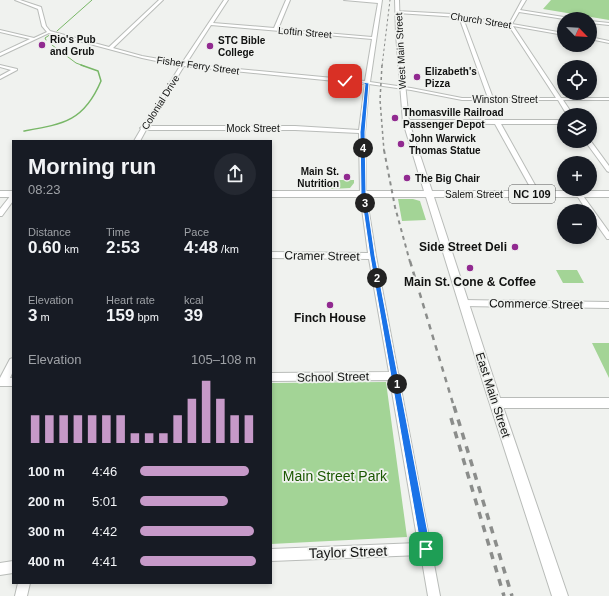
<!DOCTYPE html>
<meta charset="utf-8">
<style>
body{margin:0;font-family:Arial,sans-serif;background:#242831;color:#f1f3f6;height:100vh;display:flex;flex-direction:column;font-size:15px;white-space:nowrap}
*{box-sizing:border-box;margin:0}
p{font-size:13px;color:#9ea1a6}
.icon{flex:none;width:22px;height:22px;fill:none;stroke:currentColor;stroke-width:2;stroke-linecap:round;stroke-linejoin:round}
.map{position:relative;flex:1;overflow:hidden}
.drawer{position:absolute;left:12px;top:140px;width:260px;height:444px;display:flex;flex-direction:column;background:#171b24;border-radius:0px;box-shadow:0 2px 6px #0003}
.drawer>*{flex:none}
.needle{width:26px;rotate:115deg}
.tools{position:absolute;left:557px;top:12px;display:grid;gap:8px}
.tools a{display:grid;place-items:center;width:40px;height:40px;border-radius:50%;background:#171b24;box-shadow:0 2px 6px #0003;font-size:20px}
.pin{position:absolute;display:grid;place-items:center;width:34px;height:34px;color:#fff;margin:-17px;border-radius:8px;box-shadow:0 2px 6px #0006}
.km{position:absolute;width:20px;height:20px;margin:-10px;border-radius:50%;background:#222;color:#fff;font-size:11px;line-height:20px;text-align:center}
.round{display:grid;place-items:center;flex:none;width:42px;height:42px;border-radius:21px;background:#242831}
.overview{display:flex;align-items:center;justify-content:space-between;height:68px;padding:0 16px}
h1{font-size:22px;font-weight:800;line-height:30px}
.stats{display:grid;grid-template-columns:repeat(3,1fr);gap:6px;height:68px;padding:4px 16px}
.stats div{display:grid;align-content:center}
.stats b{font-size:17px;font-weight:800}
.stats small{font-size:11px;font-weight:400}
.stats p{font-size:11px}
.chart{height:112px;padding:8px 16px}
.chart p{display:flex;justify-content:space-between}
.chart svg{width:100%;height:72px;margin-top:4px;stroke:#c699c8;stroke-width:6}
ul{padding:0 16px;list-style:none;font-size:13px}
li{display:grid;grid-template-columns:64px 48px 1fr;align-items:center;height:30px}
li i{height:10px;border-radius:5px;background:#c699c8}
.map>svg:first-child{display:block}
</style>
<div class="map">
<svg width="609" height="596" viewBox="0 0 609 596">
<rect width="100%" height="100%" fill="#f0f2ef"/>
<!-- green -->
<path fill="#a3d496" d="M551 0H609V20L543 9Z
M331 180H354V183L350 188 331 189Z
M398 199H413L420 201 426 220 402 221Z
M556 270H577L584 283H563Z
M592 343H609V378Z
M386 382 407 537 271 544V383Z"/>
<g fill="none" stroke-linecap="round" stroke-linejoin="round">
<!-- stream-far1 -->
<path stroke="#78b767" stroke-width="1" d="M57 31 92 0
M46 40 45 38 51 34
M52 45 76 63 84 66"/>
<!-- stream -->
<path stroke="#78b767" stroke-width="1.5" d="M24 131C64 124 84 121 101 81L98 71 81 65"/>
<!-- minor casing -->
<g stroke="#b9bcb9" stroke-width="2">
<path id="minor" d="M15 0H20L41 7 46 26 50 31 109 47 159 0H163L113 48 142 56 182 63 224 0H228L213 23 274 28 286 0H290L278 29 372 37 378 3 344 0H382L370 82 411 88 462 98H488L459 17 397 13 396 11 452 14 509 24 522 0H526L520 10 570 18 564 19 519 12 512 24 564 33V35L513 26 561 98H609V100H563L573 115H567L558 100H462L411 90 369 84 365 132 366 194 376 256 398 373 400 376 399 378 440 596H428L421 555 271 561V549L418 543 390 380 271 381V373L389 372 369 259 271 258V252L368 253 360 194 359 133 295 130H146L140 141H134L141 129 140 128 143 126 180 66 142 58 49 33 0 56V53L30 39 0 32V30L34 38 47 32 42 26 38 9ZM463 18 509 26 556 98H493ZM211 25 372 39 365 81 186 64ZM184 66 365 84 359 130 295 126H148Z
M590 21 609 23V25L590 23Z
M590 37 609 41V43L590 39Z
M0 65 17 69V70L0 79V76L11 70 0 67Z
M406 120H564V124H501L540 194 537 196 534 194 495 124 404 123V121Z
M590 140 609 166V172L607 171 585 141H590Z
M579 192 581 193 609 232V239H607L590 215V211H587L576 194Z
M13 194V201L2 216H0V209L11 195Z
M463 300 609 302V308L463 306 460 305 459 303 460 301Z
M13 358V371L10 378H13V386H0V378L10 359Z
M496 398H609V408H496L493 406 491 403 493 400Z
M13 561V573L0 575V563Z
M18 583H30L27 596H15Z"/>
</g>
<!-- major casing -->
<g stroke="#b9bcb9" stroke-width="2">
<path id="major" d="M395 0H399L400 34 409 122 432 191H609V197H434L498 392 568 596H552L486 392 426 197H271V191H424L403 122 396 34Z
M0 191H13V197H0Z"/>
</g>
<!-- minor -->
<use href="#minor" fill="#fff" fill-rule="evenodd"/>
<!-- major -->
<use href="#major" fill="#fff" fill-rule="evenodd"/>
<!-- rail-far4 -->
<path stroke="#8b8d8b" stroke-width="1" stroke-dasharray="2.5 2.5" stroke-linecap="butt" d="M382 66 390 0"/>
<!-- rail-far3 -->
<path stroke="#8b8d8b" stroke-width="1.5" stroke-dasharray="3 3" stroke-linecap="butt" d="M382 65 380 100 384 151"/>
<!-- rail-far2 -->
<path stroke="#8b8d8b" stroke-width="2" stroke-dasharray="4 4" stroke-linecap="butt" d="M384 150 395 207 410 262"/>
<!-- rail-far1 -->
<path stroke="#8b8d8b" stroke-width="2.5" stroke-dasharray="5.5 5.5" stroke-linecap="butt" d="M410 261 454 407"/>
<!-- rail -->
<path stroke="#8b8d8b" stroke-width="3.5" stroke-dasharray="7 7" stroke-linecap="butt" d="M454 406 512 596
M451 418 504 596"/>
</g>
<!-- route -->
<path fill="#1a73e8" stroke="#fff" d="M345 80 369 83 365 132 366 194 375 256 431 549 429 553 426 554 422 553 421 549 370 256 361 194 360 132 365 84 343 81Z"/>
<!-- markers -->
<g fill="#912a90" stroke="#f0f2ef" stroke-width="1.5">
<circle cx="42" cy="45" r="4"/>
<circle cx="210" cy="46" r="4"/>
<circle cx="417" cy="77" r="4"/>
<circle cx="395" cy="118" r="4"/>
<circle cx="401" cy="144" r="4"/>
<circle cx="347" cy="177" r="4"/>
<circle cx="407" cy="178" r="4"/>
<circle cx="515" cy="247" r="4"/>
<circle cx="470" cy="268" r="4"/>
<circle cx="330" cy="305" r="4"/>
</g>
<g text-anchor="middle" stroke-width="3.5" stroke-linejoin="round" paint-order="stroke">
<!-- far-street labels -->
<g font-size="10" fill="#111211" stroke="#f0f2ef">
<text transform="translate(481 20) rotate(9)" y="4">Church Street</text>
<text transform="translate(305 32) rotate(5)" y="4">Loftin Street</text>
<text transform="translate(400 51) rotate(-93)" y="4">West Main Street</text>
<text transform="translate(198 65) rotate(8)" y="4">Fisher Ferry Street</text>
<text x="505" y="103">Winston Street</text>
<text transform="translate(160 102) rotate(-58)" y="4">Colonial Drive</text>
<text x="253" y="132">Mock Street</text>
<text x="474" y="198">Salem Street</text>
</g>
<!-- far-poi labels -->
<g font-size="10" font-weight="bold" fill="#111211" stroke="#f0f2ef" text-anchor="start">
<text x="50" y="43">Rio's Pub<tspan x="50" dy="12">and Grub</tspan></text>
<text x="218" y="44">STC Bible<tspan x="218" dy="12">College</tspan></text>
<text x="425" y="75">Elizabeth's<tspan x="425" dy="12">Pizza</tspan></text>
<text x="403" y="116">Thomasville Railroad<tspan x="403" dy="12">Passenger Depot</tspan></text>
<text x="409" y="142">John Warwick<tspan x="409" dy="12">Thomas Statue</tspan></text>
<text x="339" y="175" text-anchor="end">Main St.<tspan x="339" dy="12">Nutrition</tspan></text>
<text x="415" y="182">The Big Chair</text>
</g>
<!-- shield labels -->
<rect fill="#f0f2ef" stroke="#545554" stroke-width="1" x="509" y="185" width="46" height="18" rx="3"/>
<g font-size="11" font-weight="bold" fill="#111211">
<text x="532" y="198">NC 109</text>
</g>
<!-- poi labels -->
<g font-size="12" font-weight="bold" fill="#111211" stroke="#f0f2ef">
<text x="507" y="251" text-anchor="end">Side Street Deli</text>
<text x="470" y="286">Main St. Cone &amp; Coffee</text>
<text x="330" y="322">Finch House</text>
</g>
<!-- street labels -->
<g font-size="12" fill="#111211" stroke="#f0f2ef">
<text transform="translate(322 256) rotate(1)" y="4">Cramer Street</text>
<text transform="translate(536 304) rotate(1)" y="4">Commerce Street</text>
<text transform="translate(333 377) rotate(-1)" y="4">School Street</text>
<text transform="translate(493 395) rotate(72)" y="4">East Main Street</text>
</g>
<!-- near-park labels -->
<g font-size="14" fill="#1a5700" stroke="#f0f2ef">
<text x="335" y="481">Main Street Park</text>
</g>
<!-- near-street labels -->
<g font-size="14" fill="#111211" stroke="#f0f2ef">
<text transform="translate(348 552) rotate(-2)" y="5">Taylor Street</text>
</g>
</g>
</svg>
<div class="tools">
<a><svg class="needle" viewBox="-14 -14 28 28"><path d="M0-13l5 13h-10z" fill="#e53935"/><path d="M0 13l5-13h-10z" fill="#9ea1a6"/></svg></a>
<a><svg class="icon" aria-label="locate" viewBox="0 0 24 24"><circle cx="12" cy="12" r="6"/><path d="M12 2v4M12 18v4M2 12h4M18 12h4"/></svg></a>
<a><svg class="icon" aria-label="layers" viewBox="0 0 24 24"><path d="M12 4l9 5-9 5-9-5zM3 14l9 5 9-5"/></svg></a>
<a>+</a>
<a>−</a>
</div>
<div class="pin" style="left:426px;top:549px;background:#1e9e55"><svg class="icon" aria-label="arrive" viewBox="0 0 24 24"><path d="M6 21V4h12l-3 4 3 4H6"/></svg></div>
<div class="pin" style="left:345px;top:81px;background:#d93025"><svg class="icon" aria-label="check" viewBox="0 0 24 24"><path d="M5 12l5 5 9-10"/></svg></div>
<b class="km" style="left:397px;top:384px">1</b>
<b class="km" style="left:377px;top:278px">2</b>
<b class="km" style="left:365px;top:203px">3</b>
<b class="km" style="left:363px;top:148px">4</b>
<section class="drawer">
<div class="overview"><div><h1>Morning run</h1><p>08:23</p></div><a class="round"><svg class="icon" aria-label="share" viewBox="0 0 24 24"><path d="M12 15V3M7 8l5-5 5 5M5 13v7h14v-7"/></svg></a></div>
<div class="stats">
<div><p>Distance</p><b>0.60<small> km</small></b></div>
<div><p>Time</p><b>2:53</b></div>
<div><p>Pace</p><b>4:48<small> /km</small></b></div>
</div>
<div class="stats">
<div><p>Elevation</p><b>3<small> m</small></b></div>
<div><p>Heart rate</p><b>159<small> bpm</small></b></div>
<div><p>kcal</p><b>39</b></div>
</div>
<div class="chart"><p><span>Elevation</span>105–108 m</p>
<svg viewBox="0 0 160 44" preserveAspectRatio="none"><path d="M5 44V27M15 44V27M25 44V27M35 44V27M45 44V27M55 44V27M65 44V27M75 44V38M85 44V38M95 44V38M105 44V27M115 44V17M125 44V6M135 44V17M145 44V27M155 44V27"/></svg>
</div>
<ul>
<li><b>100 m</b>4:46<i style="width:94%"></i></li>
<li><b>200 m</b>5:01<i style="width:76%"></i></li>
<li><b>300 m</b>4:42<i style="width:98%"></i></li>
<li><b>400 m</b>4:41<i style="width:100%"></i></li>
</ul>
</section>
</div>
